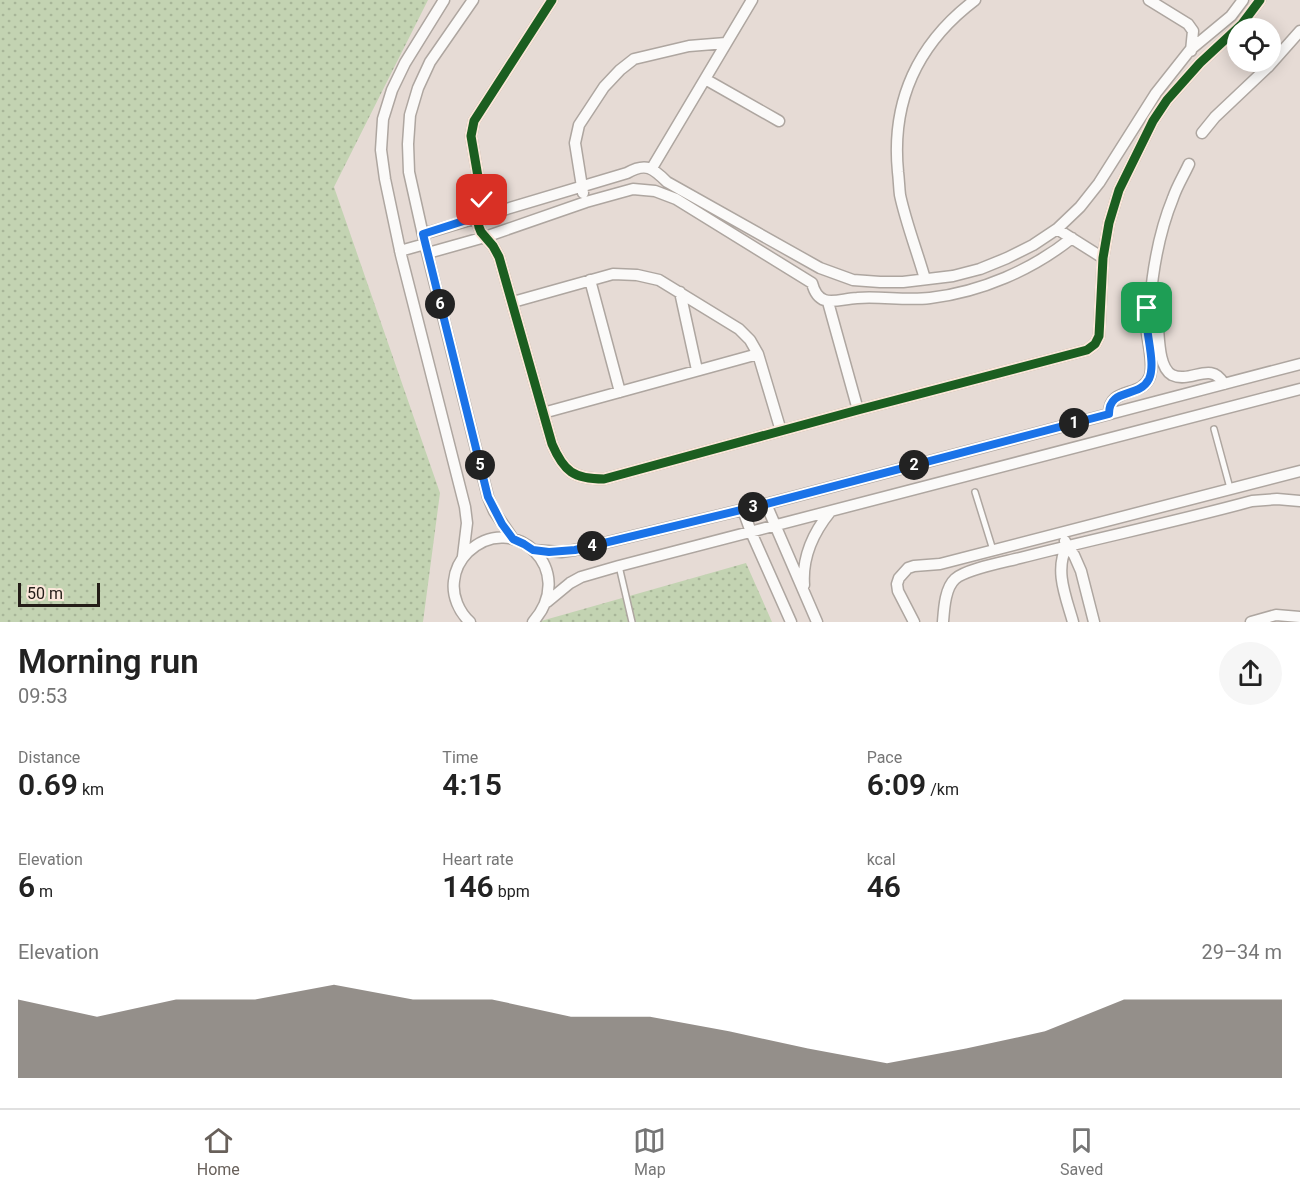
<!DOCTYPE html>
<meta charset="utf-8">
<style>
body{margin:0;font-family:Roboto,sans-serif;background:#f6f6f6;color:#222;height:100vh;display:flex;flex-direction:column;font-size:22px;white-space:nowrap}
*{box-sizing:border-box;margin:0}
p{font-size:20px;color:#767676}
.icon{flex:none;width:33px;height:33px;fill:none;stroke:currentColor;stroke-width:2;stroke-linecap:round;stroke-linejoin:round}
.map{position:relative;height:622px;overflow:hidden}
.side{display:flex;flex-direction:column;background:#fff;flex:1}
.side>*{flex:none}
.fabs{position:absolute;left:1227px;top:18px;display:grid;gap:12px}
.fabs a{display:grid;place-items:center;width:54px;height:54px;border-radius:50%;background:#fff;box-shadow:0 3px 15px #0003;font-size:30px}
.scale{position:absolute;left:18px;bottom:15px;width:82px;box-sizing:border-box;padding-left:6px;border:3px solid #241d18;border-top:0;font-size:16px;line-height:21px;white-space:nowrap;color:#241d18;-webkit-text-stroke:4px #fbe7da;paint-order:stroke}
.pin{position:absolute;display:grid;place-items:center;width:51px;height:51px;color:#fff;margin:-26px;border-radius:12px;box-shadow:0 3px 9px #0006}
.km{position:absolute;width:30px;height:30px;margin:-15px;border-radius:50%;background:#222;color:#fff;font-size:16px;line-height:30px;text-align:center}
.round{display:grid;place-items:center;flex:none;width:63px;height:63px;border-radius:32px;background:#f6f6f6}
.head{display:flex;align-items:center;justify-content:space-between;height:102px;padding:0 18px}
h1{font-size:33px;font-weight:600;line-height:45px}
.metrics{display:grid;grid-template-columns:repeat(3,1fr);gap:9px;height:102px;padding:6px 18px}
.metrics div{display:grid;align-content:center}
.metrics b{font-size:30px;font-weight:600}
.metrics small{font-size:16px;font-weight:400}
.metrics p{font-size:16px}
.chart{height:168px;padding:12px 18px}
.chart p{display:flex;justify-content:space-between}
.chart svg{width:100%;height:108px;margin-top:6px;fill:#68605a;opacity:.7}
.menu{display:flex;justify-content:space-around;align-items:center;height:84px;border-top:2px solid #e0e0e0;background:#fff;font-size:16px;color:#767676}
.menu a{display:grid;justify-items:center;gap:3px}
.menu .selected{color:#68605a}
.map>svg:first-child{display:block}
</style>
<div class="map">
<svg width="1300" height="622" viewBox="0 0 1300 622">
<defs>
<pattern id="grass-dots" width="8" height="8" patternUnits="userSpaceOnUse" patternTransform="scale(1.5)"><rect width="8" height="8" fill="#c3d3b2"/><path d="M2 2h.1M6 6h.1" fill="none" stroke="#a7b598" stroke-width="1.8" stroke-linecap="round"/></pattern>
</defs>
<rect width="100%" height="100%" fill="#e6dbd5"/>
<!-- grass -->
<path fill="url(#grass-dots)" d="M0 0H428L334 187 440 493 423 622H0Z
M746 563 772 622H541V621Z"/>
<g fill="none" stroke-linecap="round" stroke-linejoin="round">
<!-- service casing -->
<g stroke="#aea6a0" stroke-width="8">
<path id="service" d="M1214 429 1230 488
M975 492 993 550
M619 566 632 622"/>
</g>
<!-- minor casing -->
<g stroke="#aea6a0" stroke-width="13">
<path id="minor" d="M444 0 405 63 392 90 383 119 381 150 385 179 401 255 465 507 467 523 463 556
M473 0 430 62 418 88 410 115 408 144 409 172 425 244 488 497 494 511 513 539
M552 0 474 121 471 136 482 200 478 222 479 227 481 232 493 246 499 257 552 444C564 472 574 479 604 479L858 410 1087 350 1095 344 1099 336 1103 258 1109 223 1119 190 1153 121 1167 100 1200 63 1242 24 1260 0
M1149 0 1188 24 1193 31 1191 51
M705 79 779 121
M1202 133 1215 117 1269 66 1300 31
M652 168 752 0
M583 193 575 143 579 125 604 87 620 70 634 59 689 46 726 43
M1057 229 1103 258
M423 234 627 173C646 162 653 168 667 182L820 268 853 280 880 282H903L953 276 980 269 1007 258 1033 245 1057 229 1080 207 1099 183 1156 93 1190 50 1231 16 1243 0
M400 251 425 244
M428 253 485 237 586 202 633 189 655 191 676 199 812 283C819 310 837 299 857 298 881 296 906 301 930 298 981 292 1032 270 1072 238
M925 279C917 251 906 223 900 195 899 187 899 180 898 172 891 101 918 43 975 0
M590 280 620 392
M680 292 697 370
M513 302 613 274 637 275 659 280 739 329 750 340 758 354 781 431
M828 302 858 410
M1150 303 1155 308 1156 312C1160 328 1156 366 1172 375 1191 384 1211 360 1224 384
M543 413 758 354
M1109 414C1109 385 1142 399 1150 376 1156 356 1138 320 1150 303 1153 267 1159 232 1173 198 1177 186 1184 175 1189 164
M766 504 817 622
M743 510 751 532 791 622
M1065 541 1067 546 1074 555 1081 571 1094 622
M1067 546C1054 570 1066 597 1073 622
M533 550 561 552 575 550 766 504 1300 364
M804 585C802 557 813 533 830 512
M547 602 570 583 581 577 619 566 1300 389
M470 622C459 612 452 596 454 581 455 570 460 560 468 552 513 509 579 570 533 622
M914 622 898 591 897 584 899 578 908 568 914 566 940 564 1300 471
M943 622C944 609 945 588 955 579 966 569 1005 562 1020 558 1097 538 1175 522 1252 501L1277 499 1300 501
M1251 622 1276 615 1300 617"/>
</g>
<!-- service -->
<use href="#service" stroke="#fbfaf9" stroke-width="5"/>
<!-- minor -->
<use href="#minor" stroke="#fbfaf9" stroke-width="10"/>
<!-- cycleway casing -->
<g stroke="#fbe7da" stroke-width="13">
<path id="cycleway" d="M552 0 474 121 471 136 482 200 478 222 479 227 481 232 493 246 499 257 552 444C564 472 574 479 604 479L858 410 1087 350 1095 344 1099 336 1103 258 1109 223 1119 190 1153 121 1167 100 1200 63 1242 24 1260 0"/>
</g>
<!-- cycleway -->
<use href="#cycleway" stroke="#1b5e20" stroke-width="9"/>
</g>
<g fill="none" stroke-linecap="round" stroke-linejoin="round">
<!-- route casing -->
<g stroke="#fff" stroke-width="12">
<path id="route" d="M482 200 479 216 423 234 488 497 502 524 513 539 524 544 533 550 549 552 575 550 766 504 1109 414C1109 387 1139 399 1149 379 1157 362 1143 328 1147 308"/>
</g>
<!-- route -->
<use href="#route" stroke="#1a73e8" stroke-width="8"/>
</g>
</svg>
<div class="fabs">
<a><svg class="icon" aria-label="locate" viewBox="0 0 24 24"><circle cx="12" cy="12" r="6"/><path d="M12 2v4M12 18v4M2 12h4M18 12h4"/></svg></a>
</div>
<div class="scale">50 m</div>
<div class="pin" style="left:1147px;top:308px;background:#1e9e55"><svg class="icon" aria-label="arrive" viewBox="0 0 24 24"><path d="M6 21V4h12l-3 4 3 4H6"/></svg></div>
<div class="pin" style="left:482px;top:200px;background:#d93025"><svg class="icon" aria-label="check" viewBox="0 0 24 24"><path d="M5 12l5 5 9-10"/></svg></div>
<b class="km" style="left:1074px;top:423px">1</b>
<b class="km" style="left:914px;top:465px">2</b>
<b class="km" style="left:753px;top:507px">3</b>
<b class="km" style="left:592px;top:546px">4</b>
<b class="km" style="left:480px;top:465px">5</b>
<b class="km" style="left:440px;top:304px">6</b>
</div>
<section class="side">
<div class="head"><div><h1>Morning run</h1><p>09:53</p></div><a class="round"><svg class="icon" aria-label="share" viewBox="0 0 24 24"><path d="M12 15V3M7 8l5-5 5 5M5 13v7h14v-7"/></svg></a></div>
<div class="metrics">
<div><p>Distance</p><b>0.69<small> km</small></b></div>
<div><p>Time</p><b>4:15</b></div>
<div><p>Pace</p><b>6:09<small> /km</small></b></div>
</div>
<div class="metrics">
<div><p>Elevation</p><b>6<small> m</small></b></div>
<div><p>Heart rate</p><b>146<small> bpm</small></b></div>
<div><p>kcal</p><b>46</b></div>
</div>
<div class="chart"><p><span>Elevation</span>29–34 m</p>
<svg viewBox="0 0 160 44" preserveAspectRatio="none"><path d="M0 44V12L10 19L20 12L30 12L40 6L50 12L60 12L70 19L80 19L90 25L100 32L110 38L120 32L130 25L140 12L150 12L160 12V44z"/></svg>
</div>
</section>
<nav class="menu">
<a class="selected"><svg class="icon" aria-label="home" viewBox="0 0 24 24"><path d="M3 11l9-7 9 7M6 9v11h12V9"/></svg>Home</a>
<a><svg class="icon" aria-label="map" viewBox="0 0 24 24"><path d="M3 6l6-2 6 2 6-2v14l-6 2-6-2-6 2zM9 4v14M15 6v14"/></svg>Map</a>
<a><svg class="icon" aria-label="saved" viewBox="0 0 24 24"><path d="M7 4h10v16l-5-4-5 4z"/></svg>Saved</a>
</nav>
